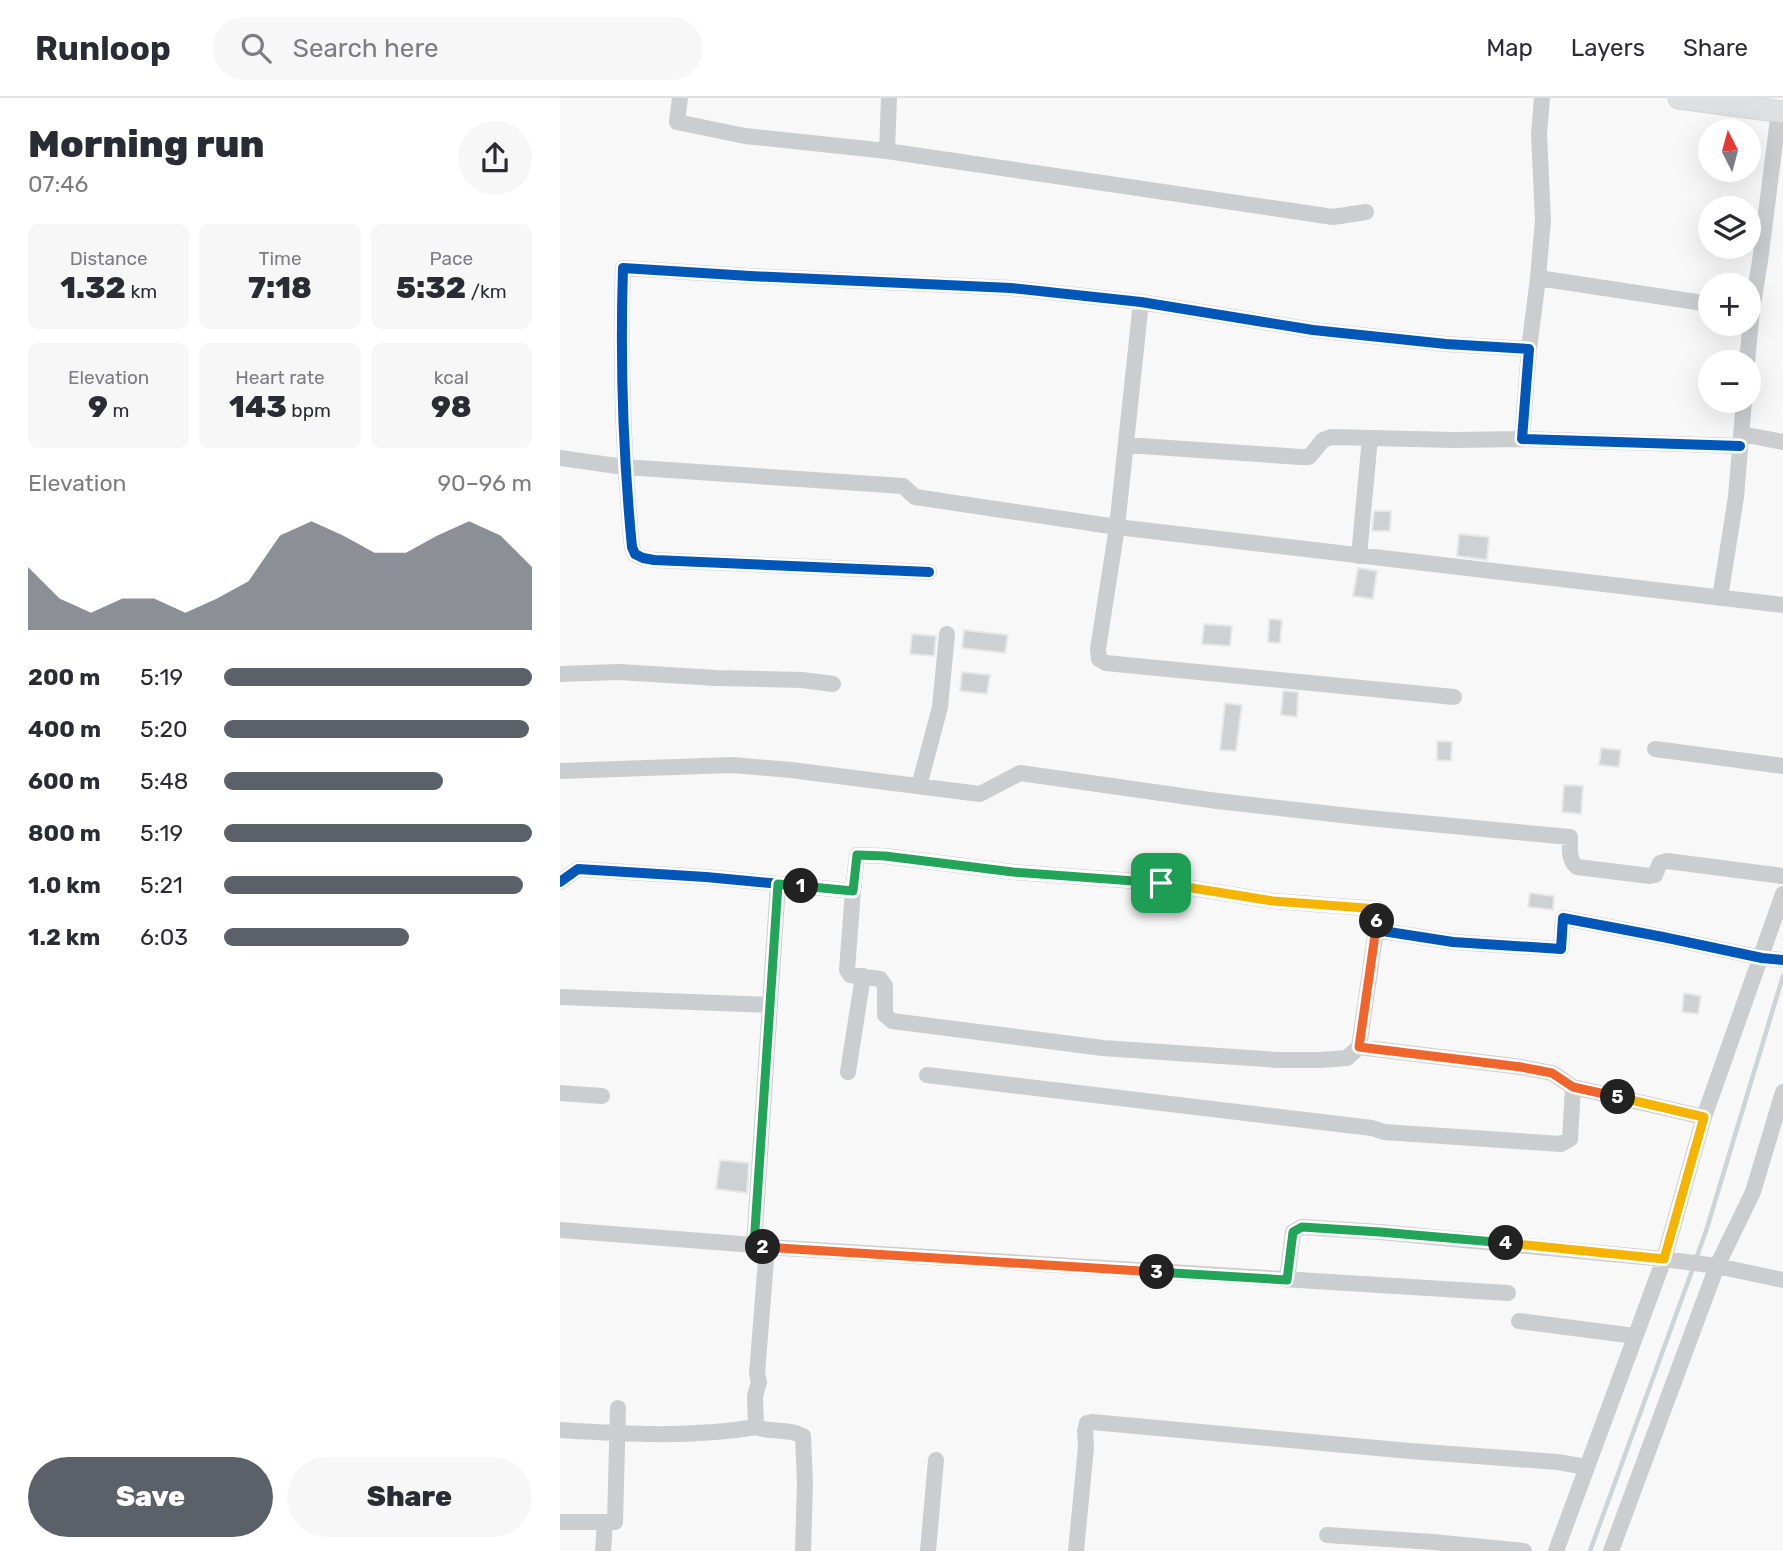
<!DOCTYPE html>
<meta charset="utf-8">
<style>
body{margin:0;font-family:Rubik,sans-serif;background:#f7f7f7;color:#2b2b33;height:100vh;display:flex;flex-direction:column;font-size:26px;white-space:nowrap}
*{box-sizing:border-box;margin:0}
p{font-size:23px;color:#7c7c81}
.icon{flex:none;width:38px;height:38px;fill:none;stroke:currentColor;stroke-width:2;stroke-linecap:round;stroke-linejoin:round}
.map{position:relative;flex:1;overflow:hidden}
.panel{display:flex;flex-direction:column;background:#fff;width:560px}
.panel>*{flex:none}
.needle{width:46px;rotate:354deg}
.buttons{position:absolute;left:1138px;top:21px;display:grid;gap:14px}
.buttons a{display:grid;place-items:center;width:63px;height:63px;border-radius:50%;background:#fff;box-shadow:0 7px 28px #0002;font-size:35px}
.pin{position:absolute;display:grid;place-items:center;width:60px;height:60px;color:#fff;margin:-30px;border-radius:14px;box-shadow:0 4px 10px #0006}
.km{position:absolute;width:35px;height:35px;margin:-18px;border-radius:50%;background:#222;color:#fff;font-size:19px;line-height:35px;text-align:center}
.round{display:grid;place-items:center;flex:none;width:74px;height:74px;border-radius:37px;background:#f7f7f7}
.headline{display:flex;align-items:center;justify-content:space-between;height:119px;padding:0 28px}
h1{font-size:38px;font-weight:800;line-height:52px}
.figures{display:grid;grid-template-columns:repeat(3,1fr);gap:10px;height:119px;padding:7px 28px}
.figures div{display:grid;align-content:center;border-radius:10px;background:#f7f7f7;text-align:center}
.figures b{font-size:30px;font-weight:800}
.figures small{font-size:19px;font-weight:400}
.figures p{font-size:19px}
.chart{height:196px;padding:14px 28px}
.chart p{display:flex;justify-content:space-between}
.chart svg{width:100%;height:126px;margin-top:7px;fill:#5c6169;opacity:.7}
.primary-button{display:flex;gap:14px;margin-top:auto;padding:14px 28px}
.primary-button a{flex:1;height:80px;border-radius:42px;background:#5c6169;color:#fff;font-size:28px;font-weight:800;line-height:80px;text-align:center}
.primary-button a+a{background:#f7f7f7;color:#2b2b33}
ul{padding:0 28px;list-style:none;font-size:23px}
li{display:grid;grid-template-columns:112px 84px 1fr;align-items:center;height:52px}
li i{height:18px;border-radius:9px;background:#5c6169}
header{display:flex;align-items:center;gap:42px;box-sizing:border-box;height:98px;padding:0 35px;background:#fff;border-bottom:2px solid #e1e1e2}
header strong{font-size:33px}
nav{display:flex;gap:38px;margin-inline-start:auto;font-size:24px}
.search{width:490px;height:63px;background:#f7f7f7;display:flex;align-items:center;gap:18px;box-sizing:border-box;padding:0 24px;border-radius:38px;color:#7c7c81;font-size:26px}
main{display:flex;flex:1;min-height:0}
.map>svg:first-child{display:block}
</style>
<header>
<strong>Runloop</strong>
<div class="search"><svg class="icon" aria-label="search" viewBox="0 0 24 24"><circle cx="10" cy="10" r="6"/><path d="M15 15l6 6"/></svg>Search here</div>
<nav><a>Map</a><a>Layers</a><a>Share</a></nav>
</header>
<main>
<section class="panel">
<div class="headline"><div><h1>Morning run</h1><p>07:46</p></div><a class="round"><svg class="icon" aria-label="share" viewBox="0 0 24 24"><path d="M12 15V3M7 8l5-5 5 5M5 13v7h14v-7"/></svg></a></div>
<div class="figures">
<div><p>Distance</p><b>1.32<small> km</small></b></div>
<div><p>Time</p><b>7:18</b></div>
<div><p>Pace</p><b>5:32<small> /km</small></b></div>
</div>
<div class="figures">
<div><p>Elevation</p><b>9<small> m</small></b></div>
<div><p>Heart rate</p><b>143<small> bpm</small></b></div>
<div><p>kcal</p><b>98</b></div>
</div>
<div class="chart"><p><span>Elevation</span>90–96 m</p>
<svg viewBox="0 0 160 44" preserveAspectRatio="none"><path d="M0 44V22L10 33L20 38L30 33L40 33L50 38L60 33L70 27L80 11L90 6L100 11L110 17L120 17L130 11L140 6L150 11L160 22V44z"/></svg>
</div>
<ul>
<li><b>200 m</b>5:19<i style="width:100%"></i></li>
<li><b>400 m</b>5:20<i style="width:99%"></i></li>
<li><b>600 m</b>5:48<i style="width:71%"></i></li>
<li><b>800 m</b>5:19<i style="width:100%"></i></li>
<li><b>1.0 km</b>5:21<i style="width:97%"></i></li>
<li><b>1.2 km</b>6:03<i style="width:60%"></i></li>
</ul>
<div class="primary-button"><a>Save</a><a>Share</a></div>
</section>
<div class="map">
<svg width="1223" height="1453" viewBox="0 0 1223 1453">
<rect width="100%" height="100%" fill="#f8f8f8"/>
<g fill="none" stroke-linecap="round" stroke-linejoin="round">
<!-- stream -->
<path stroke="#cdd4d6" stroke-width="4.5" d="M1136 1161 1147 1130 1223 878
M1030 1453 1133 1170"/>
</g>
<!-- building -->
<path fill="#cfd0d2" stroke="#e8e8e8" stroke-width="2" d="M814 413H831L830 433H812Z
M899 436 929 439 927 462 897 458Z
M798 470 817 473 813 501 793 498Z
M709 521 722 522 720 545 708 544Z
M644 526 672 528 670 548 642 546Z
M404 532 448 537 445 555 402 550Z
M352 536 376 538 374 558 350 556Z
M402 574 430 577 427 596 400 593Z
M723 593 738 594 737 619 721 617Z
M665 605 682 607 676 653 660 652Z
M877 643 892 644 891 663 877 662Z
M1041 650 1061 652 1059 669 1039 667Z
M1004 687 1023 688 1021 716 1002 714Z
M970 795 994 798 993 812 968 809Z
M1124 895 1141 898 1138 916 1122 914Z
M160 1062 189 1065 187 1095 156 1091Z"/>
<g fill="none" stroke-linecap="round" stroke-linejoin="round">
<!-- secondary casing -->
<g stroke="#d5d6d7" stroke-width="23">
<path id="secondary" d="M1119 0 1223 14"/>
</g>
<!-- street -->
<path stroke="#cbcdce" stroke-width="16" d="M120 0 117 24 185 38 327 53 329 0
M327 53 773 119 806 114
M978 180 983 122 979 36 982 0
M581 204 557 429 538 551 539 561 546 565 894 599
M969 251 978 180 1150 206
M1187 264 1192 212 1200 163 1219 13
M1181 336 1223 344
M566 347 741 359H749L763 342 771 339 894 342 962 341
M0 360 64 369 343 388 355 399 557 429 1223 507
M799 458 810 340
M369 474 94 462 83 460 75 456 72 449C63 356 60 263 63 170L190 178 451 190 581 204 753 232 886 246 969 251 962 341 1180 348
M1160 500 1176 399 1184 303
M0 576 59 574 156 580 242 582 273 586
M1095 651 1223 668
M0 673 172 667 231 672 420 696 460 675 657 703 808 720 1010 739C1010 750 1008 762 1017 769L1090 778 1095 777 1100 765 1107 763 1223 778
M359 688 380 609 387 536
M0 784 18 771 146 779 293 793 297 757 325 758 453 774 601 785 713 803 818 811 816 832 893 844 1001 851 1003 820 1103 839 1202 860 1223 862
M218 786 194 1147 207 1149 948 1195
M293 793 287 872 290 877 320 881 325 888V917L332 923 543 950 718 962H760L787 960 799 949
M816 832 799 949 961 969 992 975 1013 989 1144 1019
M0 899 210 907
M288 974 303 878
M367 977 812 1030 824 1034 1001 1046 1010 1041 1013 989
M0 995 42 998
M0 1132 194 1147
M727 1182 733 1134 742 1129 820 1134 1104 1161 1157 1168 1223 1182
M959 1223 1075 1238
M196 1329C211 1335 228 1330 243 1338L245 1385 243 1453
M0 1332C65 1336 132 1340 196 1329L195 1298 199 1284 197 1276 207 1149
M0 1424H45L43 1453
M45 1424H55L58 1310
M767 1437 873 1444 964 1453
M368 1453 376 1362
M516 1453 526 1349 525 1333 527 1325 532 1324 850 1353 998 1364 1026 1369
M996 1453 1104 1161 1144 1019 1223 796
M1051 1453 1157 1168 1193 1094 1223 994"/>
<!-- secondary -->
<use href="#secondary" stroke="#dfe0e1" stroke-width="21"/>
<!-- cycleway casing -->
<g stroke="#fff" stroke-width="15">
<path id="cycleway" d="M369 474 94 462 83 460 75 456 72 449C63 356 60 263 63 170L190 178 451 190 581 204 753 232 886 246 969 251 962 341 1180 348
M0 784 18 771 146 779 293 793 297 757 325 758 453 774 601 785 713 803 818 811 816 832 893 844 1001 851 1003 820 1103 839 1202 860 1223 862"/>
</g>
<!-- cycleway -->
<use href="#cycleway" stroke="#0057b8" stroke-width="10"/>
</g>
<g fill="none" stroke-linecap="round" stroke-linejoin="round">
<!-- split-1 casing -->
<g stroke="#fff" stroke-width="14">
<path id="split-1" d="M241 788 293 793 297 757 325 758 453 774 601 785"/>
</g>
<!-- split-2 casing -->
<g stroke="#fff" stroke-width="14">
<path id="split-2" d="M203 1149 194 1147 218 786 241 788"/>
</g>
<!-- split-3 casing -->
<g stroke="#fff" stroke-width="14">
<path id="split-3" d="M203 1149 597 1174"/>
</g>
<!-- split-4 casing -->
<g stroke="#fff" stroke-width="14">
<path id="split-4" d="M597 1174 727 1182 733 1134 742 1129 820 1134 946 1145"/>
</g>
<!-- split-5 casing -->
<g stroke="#fff" stroke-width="14">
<path id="split-5" d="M946 1145 1104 1161 1144 1019 1058 999"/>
</g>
<!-- split-6 casing -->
<g stroke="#fff" stroke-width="14">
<path id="split-6" d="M817 823 799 949 961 969 992 975 1013 989 1058 999"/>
</g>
<!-- split-7 casing -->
<g stroke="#fff" stroke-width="14">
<path id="split-7" d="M601 785 713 803 818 811 817 823"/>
</g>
<!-- split-1 -->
<use href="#split-1" stroke="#22a559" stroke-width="9"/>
<!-- split-2 -->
<use href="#split-2" stroke="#22a559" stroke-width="9"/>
<!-- split-3 -->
<use href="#split-3" stroke="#f0652b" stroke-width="9"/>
<!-- split-4 -->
<use href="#split-4" stroke="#22a559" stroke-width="9"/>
<!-- split-5 -->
<use href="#split-5" stroke="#f5b400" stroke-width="9"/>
<!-- split-6 -->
<use href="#split-6" stroke="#f0652b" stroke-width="9"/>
<!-- split-7 -->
<use href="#split-7" stroke="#f5b400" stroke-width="9"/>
</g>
</svg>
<div class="buttons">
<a><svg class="needle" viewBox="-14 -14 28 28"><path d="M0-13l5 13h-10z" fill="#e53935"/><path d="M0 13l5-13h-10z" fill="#7c7c81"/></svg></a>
<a><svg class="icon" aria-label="layers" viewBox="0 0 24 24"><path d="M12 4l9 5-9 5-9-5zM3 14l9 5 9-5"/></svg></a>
<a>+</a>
<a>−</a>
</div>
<div class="pin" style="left:601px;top:785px;background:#1e9e55"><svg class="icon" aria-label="arrive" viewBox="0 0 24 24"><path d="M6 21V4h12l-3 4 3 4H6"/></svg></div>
<b class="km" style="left:241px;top:788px">1</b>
<b class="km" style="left:203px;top:1149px">2</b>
<b class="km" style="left:597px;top:1174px">3</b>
<b class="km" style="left:946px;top:1145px">4</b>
<b class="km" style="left:1058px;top:999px">5</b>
<b class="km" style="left:817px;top:823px">6</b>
</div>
</main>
